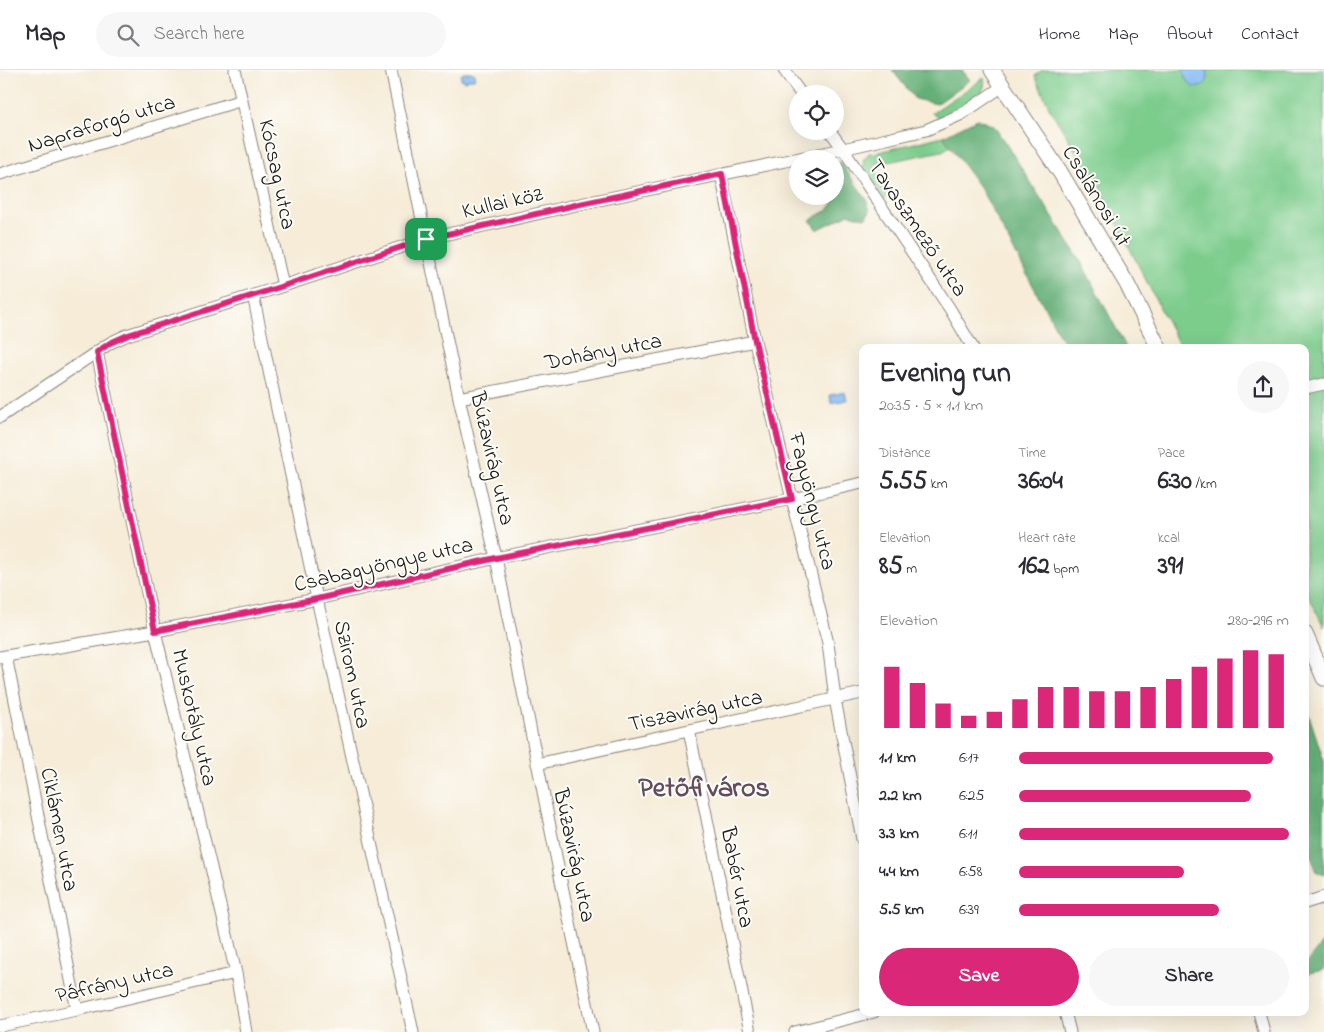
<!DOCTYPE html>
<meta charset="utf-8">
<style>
body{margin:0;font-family:"Indie Flower",sans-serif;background:#f7f7f7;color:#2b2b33;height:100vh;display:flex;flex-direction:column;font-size:19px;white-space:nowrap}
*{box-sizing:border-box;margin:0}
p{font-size:16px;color:#7c7c81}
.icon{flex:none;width:28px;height:28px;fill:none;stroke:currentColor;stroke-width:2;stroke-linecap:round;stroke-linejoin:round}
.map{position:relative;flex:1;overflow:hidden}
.details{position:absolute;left:859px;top:274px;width:450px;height:672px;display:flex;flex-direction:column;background:#fff;border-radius:10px;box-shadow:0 5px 20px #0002}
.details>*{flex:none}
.buttons{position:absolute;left:789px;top:15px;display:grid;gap:10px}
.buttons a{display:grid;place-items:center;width:55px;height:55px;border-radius:50%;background:#fff;box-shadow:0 5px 20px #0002;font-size:25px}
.pin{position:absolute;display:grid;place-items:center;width:42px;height:42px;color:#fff;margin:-21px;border-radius:10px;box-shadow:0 2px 8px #0006}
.round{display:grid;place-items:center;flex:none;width:52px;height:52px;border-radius:26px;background:#f7f7f7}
.headline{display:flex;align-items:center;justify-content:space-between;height:85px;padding:0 20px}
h1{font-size:28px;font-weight:700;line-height:38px}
.figures{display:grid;grid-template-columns:repeat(3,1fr);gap:8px;height:85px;padding:5px 20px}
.figures div{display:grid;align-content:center}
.figures b{font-size:25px;font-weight:700}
.figures small{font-size:14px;font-weight:400}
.figures p{font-size:14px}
.chart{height:140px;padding:10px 20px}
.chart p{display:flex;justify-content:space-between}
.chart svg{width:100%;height:90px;margin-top:5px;stroke:#db2777;stroke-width:6}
.cta{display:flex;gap:10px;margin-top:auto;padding:10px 20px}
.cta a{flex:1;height:58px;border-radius:30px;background:#db2777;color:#fff;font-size:20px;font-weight:700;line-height:58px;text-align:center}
.cta a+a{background:#f7f7f7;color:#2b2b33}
ul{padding:0 20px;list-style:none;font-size:16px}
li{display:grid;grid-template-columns:80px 60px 1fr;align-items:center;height:38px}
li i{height:12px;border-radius:6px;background:#db2777}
header{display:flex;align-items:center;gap:30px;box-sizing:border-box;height:70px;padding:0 25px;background:#fff;border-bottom:1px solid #e1e1e2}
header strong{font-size:24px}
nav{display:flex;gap:28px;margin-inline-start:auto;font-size:18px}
.search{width:350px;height:45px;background:#f7f7f7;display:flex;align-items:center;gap:12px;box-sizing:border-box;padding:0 18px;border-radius:28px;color:#7c7c81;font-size:19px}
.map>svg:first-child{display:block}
</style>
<header>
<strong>Map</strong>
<div class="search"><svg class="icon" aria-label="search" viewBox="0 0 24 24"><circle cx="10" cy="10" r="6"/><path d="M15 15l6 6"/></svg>Search here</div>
<nav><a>Home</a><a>Map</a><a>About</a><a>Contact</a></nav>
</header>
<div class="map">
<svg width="1324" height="962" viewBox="0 0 1324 962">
<rect width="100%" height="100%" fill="#fdfcf7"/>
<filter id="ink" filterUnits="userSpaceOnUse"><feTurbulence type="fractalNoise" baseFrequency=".02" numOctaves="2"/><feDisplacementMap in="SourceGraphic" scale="10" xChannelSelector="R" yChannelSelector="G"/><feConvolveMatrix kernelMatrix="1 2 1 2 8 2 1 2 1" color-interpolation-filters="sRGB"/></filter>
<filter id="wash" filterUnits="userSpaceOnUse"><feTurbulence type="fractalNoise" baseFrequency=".0096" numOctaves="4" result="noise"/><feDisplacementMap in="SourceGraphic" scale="20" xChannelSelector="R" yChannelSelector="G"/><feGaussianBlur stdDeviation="1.12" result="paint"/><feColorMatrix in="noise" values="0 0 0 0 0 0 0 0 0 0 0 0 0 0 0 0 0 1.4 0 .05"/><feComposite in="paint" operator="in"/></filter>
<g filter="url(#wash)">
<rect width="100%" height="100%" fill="#f6ecd8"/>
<!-- green -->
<path fill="#7ccc8c" stroke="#4c7454" d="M1042 0H1324V557L1305 518V278L1180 277 1101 122 1050 39 1035 6Z
M984 8C988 25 968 36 954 42 951 44 947 47 943 47 940 48 938 47 935 46L932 43Z
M943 66 951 76 942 81 873 95 891 125 884 129 864 97 863 90 869 83 879 82Z"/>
<!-- forest -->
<path fill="#65b078" stroke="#40664a" d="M892 0H962L970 10 937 34 915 29Z
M977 49 994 56 1014 86 1081 192 1126 277H1066L982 121 943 66Z
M835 92 841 93 867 130 870 141 865 148 849 144 817 160 810 150 828 140 836 129V117L835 116Z
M1305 633 1324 691V805L1317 802 1305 771Z
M1324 871V900L1305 904V894Z"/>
<!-- water -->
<path fill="#84bbf4" stroke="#506c88" d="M1183 0H1207C1210 10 1205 19 1193 17L1185 8Z
M471 2 475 4V6L474 9H468L465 11 461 9V5L463 3H467Z
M845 322 847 330 831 333 830 325Z"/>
</g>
<g filter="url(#ink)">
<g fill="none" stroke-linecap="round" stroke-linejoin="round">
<!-- minor casing -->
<g stroke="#89847a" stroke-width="13">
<path id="minor" d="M235 0 283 216
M391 0 459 328 496 488 560 806 593 962
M784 0 801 24
M830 61 843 79 950 239 973 278
M0 104 242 30
M721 104 755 271 792 429 828 573 835 629 862 769
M253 225 317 529 413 962
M97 282 155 561 236 903 246 962
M1305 318 1324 314
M459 328 755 271
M0 347 110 273 127 265 283 216 426 169 580 134 843 79 926 60 962 44 1003 16
M6 586 77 940
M0 587 155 561 317 529 496 488 792 429 862 413
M689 660 750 962
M537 694 689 660 862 623
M1305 833 1324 827
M1065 942 1070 962
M1259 942 1264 962
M0 956 77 940 236 903
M795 962 874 942"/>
</g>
<!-- tertiary casing -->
<g stroke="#89847a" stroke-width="17">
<path id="tertiary" d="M992 0 1060 102 1127 214 1159 278
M1305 564 1324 608"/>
</g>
<!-- minor -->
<use href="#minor" stroke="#fff" stroke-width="11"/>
<!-- tertiary -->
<use href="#tertiary" stroke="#fff" stroke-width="15"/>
</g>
</g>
<g fill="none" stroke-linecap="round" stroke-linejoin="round" filter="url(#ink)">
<!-- route casing -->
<g stroke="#fff" stroke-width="10">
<path id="route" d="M722 104 755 271 792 429 496 488 317 529 155 561 97 282 110 273 128 265 283 216 426 169 580 134Z"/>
</g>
<!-- route -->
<use href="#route" stroke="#db2777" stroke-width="6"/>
</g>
<g text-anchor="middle" stroke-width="4" stroke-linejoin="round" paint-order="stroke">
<!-- street labels -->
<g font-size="22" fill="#1c1c1c" stroke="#fdfcf7">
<text transform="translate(101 52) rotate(-17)" y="8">Napraforgó utca</text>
<text transform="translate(279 104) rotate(78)" y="8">Kócsag utca</text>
<text transform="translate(1098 125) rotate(59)" y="8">Csalánosi út</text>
<text transform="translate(502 131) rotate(-13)" y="8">Kullai köz</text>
<text transform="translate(919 157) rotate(56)" y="8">Tavaszmező utca</text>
<text transform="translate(603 280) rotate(-11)" y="8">Dohány utca</text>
<text transform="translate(494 388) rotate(77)" y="8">Búzavirág utca</text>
<text transform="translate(814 431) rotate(76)" y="8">Fagyöngy utca</text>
<text transform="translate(383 493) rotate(-13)" y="8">Csabagyöngye utca</text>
<text transform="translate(354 604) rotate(78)" y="8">Szirom utca</text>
<text transform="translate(695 639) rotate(-12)" y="8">Tiszavirág utca</text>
<text transform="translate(196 647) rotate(77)" y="8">Muskotály utca</text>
<text transform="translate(61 759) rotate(79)" y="8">Ciklámen utca</text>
<text transform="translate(576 785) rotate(78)" y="8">Búzavirág utca</text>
<text transform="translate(739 807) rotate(79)" y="8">Babér utca</text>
<text transform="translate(114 911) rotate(-13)" y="8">Páfrány utca</text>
</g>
<!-- district labels -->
<g font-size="28" font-weight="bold" fill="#624c5e" stroke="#fdfcf7">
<text x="704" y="726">Petőfiváros</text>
</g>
</g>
</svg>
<div class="buttons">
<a><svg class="icon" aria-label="locate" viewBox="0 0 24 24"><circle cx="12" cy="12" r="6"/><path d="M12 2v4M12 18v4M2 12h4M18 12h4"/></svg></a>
<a><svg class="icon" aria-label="layers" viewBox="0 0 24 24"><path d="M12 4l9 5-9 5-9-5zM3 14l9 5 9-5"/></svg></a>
</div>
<div class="pin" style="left:426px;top:169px;background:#1e9e55"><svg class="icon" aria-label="arrive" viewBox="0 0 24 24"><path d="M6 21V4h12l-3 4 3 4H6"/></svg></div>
<section class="details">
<div class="headline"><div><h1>Evening run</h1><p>20:35 · 5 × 1.1 km</p></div><a class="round"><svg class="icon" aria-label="share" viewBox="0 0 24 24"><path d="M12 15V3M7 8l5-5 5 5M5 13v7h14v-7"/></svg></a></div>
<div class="figures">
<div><p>Distance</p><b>5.55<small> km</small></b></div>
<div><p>Time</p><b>36:04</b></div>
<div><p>Pace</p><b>6:30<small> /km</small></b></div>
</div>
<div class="figures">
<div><p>Elevation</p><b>85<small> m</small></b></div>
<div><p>Heart rate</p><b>162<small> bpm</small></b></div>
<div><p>kcal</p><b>391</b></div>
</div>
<div class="chart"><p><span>Elevation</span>280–296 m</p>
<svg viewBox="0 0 160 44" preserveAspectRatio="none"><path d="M5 44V14M15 44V22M25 44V32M35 44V38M45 44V36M55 44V30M65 44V24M75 44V24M85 44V26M95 44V26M105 44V24M115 44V20M125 44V14M135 44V10M145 44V6M155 44V8"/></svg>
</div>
<ul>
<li><b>1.1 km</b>6:17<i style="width:94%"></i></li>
<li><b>2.2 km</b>6:25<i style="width:86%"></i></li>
<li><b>3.3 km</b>6:11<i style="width:100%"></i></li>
<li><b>4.4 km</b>6:58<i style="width:61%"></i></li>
<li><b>5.5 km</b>6:39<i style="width:74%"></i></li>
</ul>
<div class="cta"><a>Save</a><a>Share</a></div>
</section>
</div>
